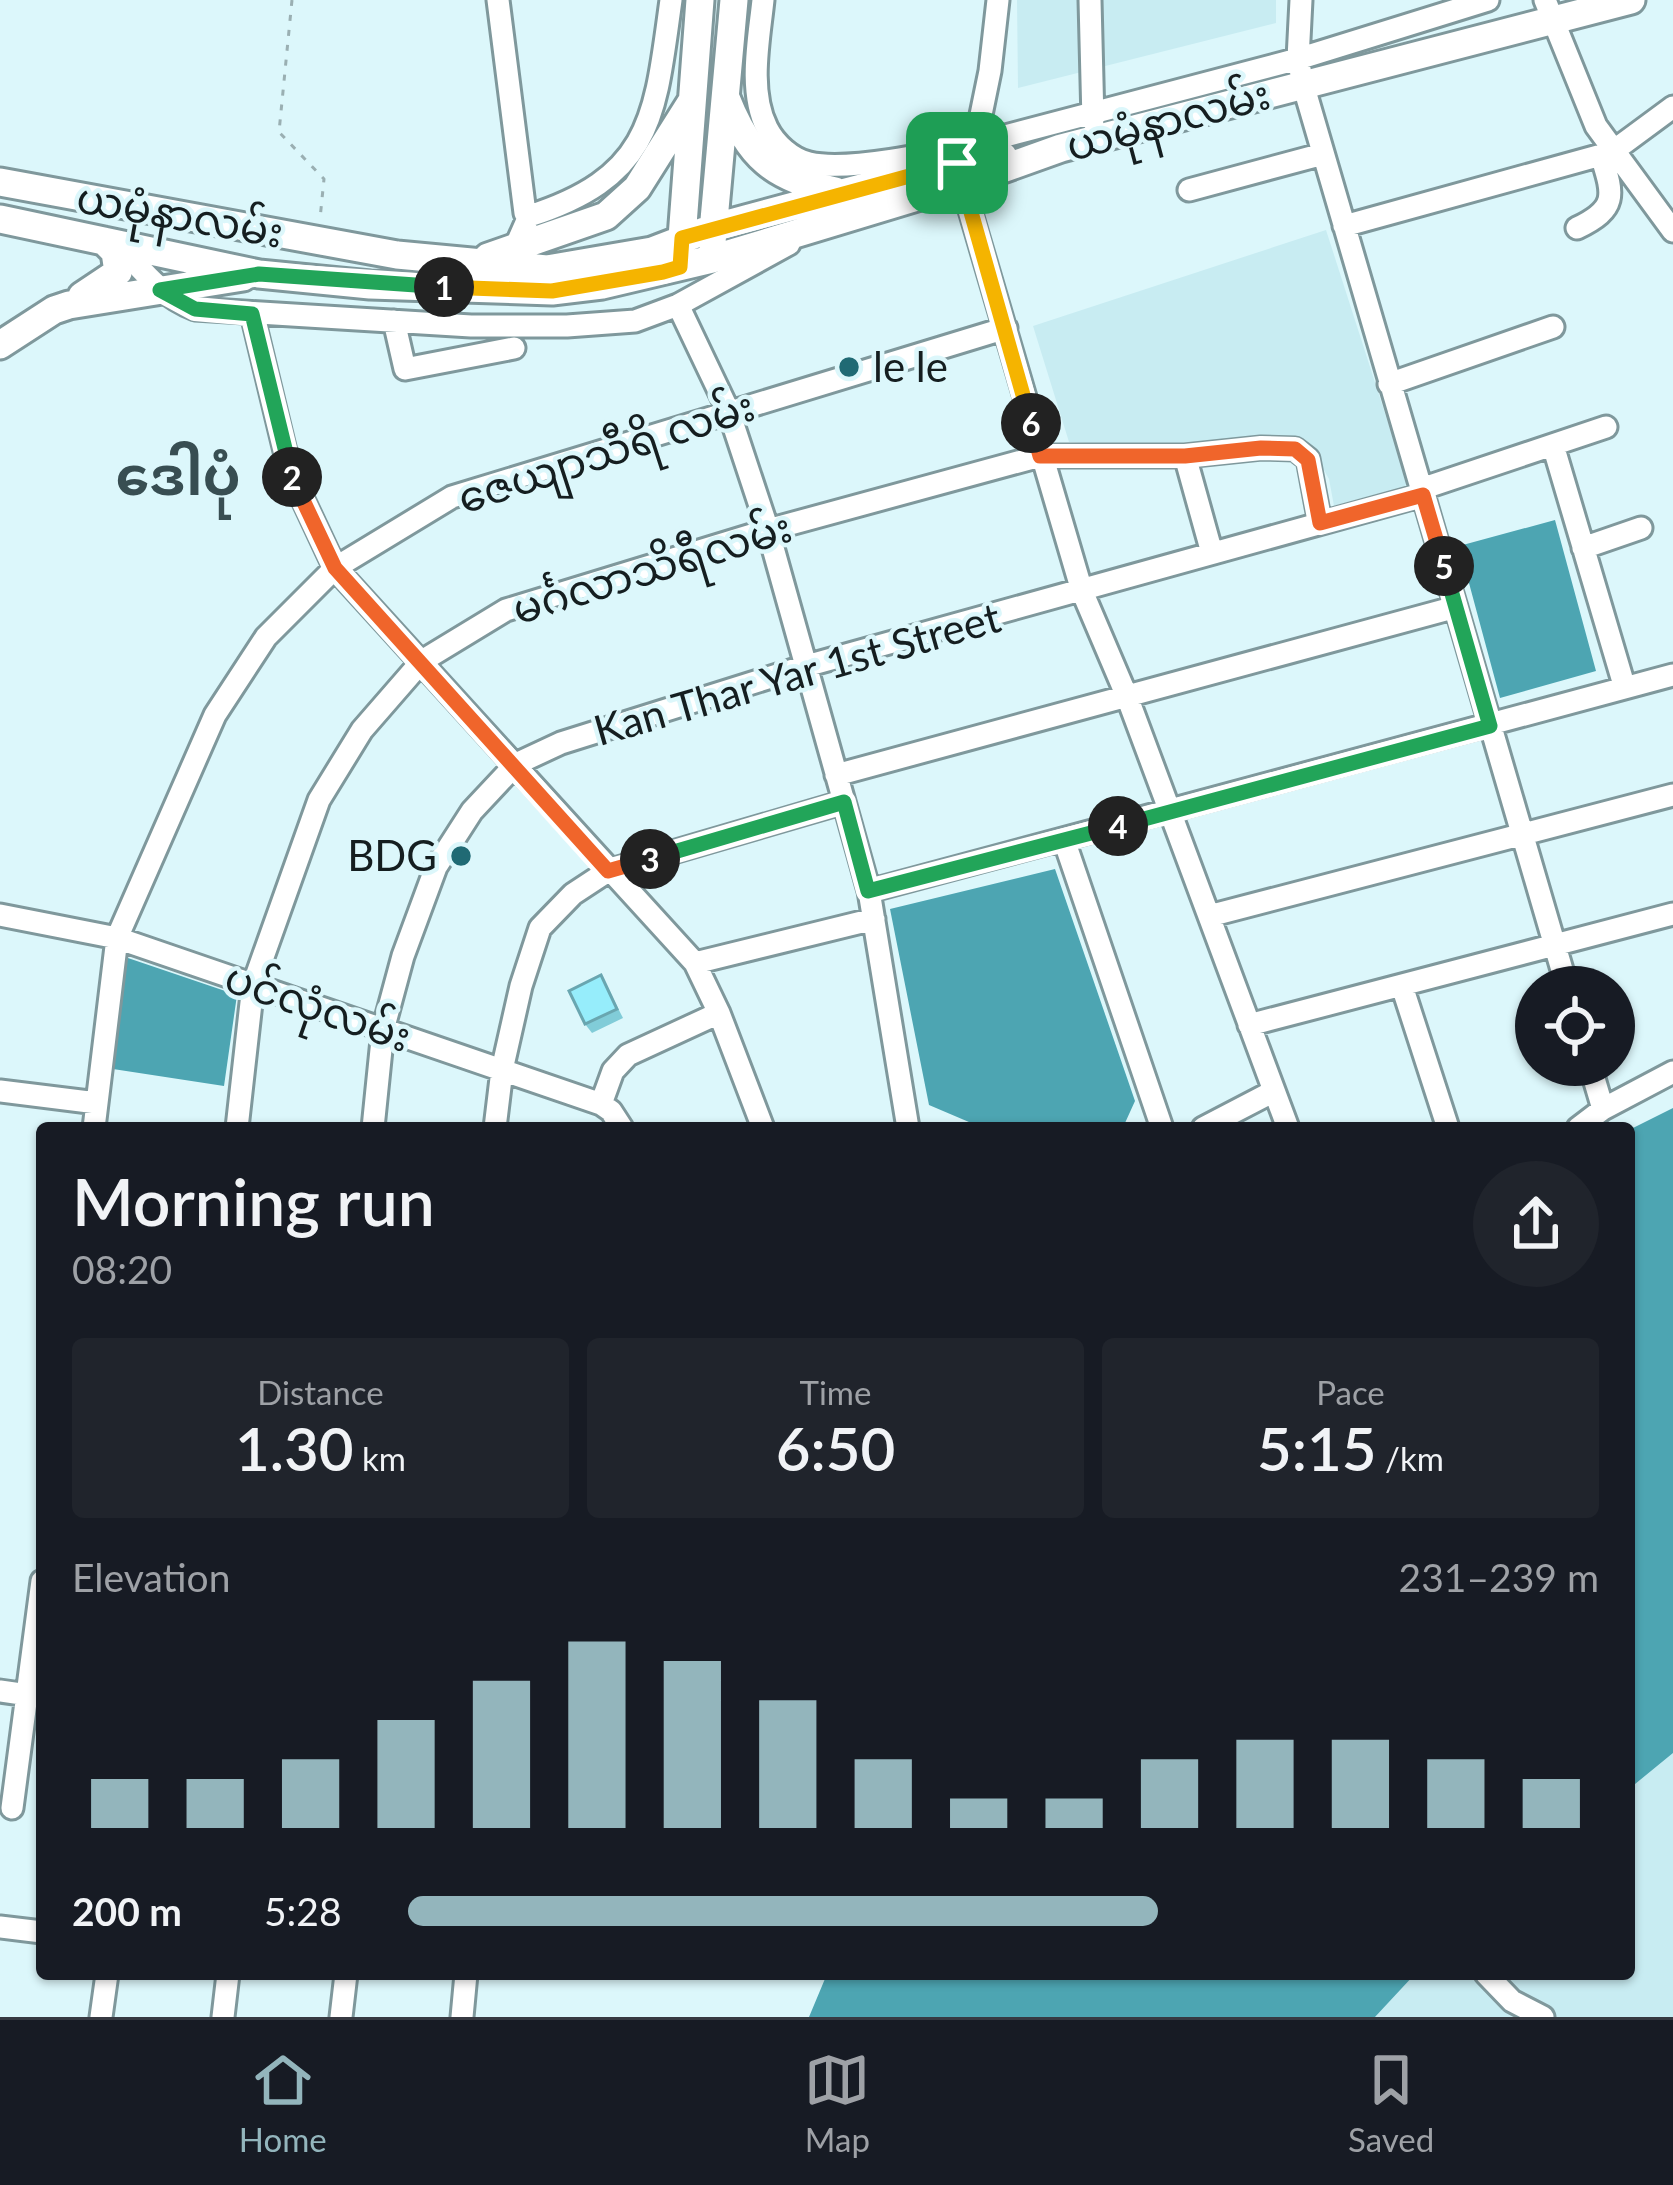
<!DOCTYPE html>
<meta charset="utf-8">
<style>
body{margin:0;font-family:Lato,"Noto Sans Myanmar",sans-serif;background:#20242c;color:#f1f3f6;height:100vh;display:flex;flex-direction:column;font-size:45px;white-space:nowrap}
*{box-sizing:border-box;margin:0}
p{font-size:39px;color:#9ea1a6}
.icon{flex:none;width:66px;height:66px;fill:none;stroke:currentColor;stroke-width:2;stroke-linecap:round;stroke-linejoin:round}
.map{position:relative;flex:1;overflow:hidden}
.side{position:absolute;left:36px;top:1122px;width:1599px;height:858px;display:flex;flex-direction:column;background:#171b24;border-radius:12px;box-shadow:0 3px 9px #0004}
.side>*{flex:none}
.fabs{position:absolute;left:1515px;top:966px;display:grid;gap:24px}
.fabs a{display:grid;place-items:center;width:120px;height:120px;border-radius:50%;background:#171b24;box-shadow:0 3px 9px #0004;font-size:60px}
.pin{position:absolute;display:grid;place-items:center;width:102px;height:102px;color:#fff;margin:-51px;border-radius:24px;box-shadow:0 6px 18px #0006}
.km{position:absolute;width:60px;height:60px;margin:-30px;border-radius:50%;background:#222;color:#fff;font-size:33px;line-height:60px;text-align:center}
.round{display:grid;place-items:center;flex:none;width:126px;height:126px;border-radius:63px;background:#20242c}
.summary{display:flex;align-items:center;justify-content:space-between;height:204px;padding:0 36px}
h1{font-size:66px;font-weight:600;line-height:90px}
.figures{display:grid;grid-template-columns:repeat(3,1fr);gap:18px;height:204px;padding:12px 36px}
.figures div{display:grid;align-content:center;border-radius:12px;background:#20242c;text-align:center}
.figures b{font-size:60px;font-weight:600}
.figures small{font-size:33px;font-weight:400}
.figures p{font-size:33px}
.chart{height:336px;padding:24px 36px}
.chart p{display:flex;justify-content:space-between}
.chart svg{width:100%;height:216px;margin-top:12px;stroke:#93b5bc;stroke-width:6}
ul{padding:0 36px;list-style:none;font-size:39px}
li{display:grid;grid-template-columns:192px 144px 1fr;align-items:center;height:90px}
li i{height:30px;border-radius:15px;background:#93b5bc}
.tabs{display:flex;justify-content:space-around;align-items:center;height:168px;border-top:3px solid #363941;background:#171b24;font-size:33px;color:#9ea1a6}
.tabs a{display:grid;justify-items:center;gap:6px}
.tabs .on{color:#93b5bc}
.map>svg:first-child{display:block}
</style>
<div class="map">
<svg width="1673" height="2017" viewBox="0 0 1673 2017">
<rect width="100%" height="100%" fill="#dcf7fb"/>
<!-- built -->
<path fill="#c8ecf2" d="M1017 0H1276V23L1018 88Z
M1326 230 1408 485 1334 506 1329 479 1316 456 1069 442 1033 326Z
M1673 1753V2017H1375L1415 1974H1629V1789Z"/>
<!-- water -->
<path fill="#4da5b2" d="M1555 520 1596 671 1500 698 1459 546Z
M1055 869 1135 1101 1125 1123 1109 1128H983L929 1105 890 909Z
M125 957 237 995 224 1086 113 1069Z
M1673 1108V1753L1629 1789V1130Z
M827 1974H1415L1375 2017H809Z"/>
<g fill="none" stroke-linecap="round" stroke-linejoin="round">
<!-- minor casing -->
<g stroke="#7f989c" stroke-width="27">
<path id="minor" d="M498 0 525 213 529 216
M763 0C759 39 748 91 767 128 775 144 792 159 809 163 848 172 934 153 975 144L1298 59 1488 0
M1090 0 1093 121
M1301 0 1298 59 1303 84 1567 987
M1545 0 1596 126 1673 231
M975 144 990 71 998 0
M952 149 1082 591 1128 699 1288 1128
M1189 190 1323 154
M1344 226 1612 152 1673 107
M1577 228C1619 208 1613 194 1601 155
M118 244C142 270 161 296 195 309L471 326H567L635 321 678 305 789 244
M514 250 529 216C654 176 655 115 671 0
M678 305 729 412 768 530 869 891 908 1128
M252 314 290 472 335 568 695 963 719 1013 763 1128
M394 321 405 369 514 348
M1389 384 1553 327
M1553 445 1624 685
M1185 456 1212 553
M1421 489 1606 427
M1583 548 1641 528
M836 775 1456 607
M1064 840 1162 1128
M869 891 1673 675
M0 915 117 938 601 1104 611 1111 622 1128
M1209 916 1673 795
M695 963 874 919
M1402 986 1448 1128
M1249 1025 1673 914
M1590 1065 1603 1109
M0 1091 97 1103
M601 1104 613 1071 628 1055 719 1013
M94 1128 117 938 215 715 266 637 335 568 452 497 1006 328
M237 1128 253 985 319 800 362 730 422 661 506 610 768 530 1040 456H1185L1261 448 1295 449 1308 459 1320 523
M373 1128 383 1030 403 956 436 867 472 811 516 764 561 743 806 666 1423 495
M495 1128 502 1070 521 986 540 928 573 894 608 871 844 802
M1203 1128 1274 1091
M1578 1128 1603 1109 1673 1072
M0 1691 42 1697
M12 1808 42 1581
M0 1927 42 1932
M1486 1974 1512 2001 1543 2017
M101 2017 107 1974
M223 2017 228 1974
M341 2017 346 1974
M462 2017 466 1974"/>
</g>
<!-- major casing -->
<g stroke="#7f989c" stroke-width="33">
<path id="major" d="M726 98C749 157 773 178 835 191
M0 182 397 255 547 269 652 251 712 228 842 193 957 163 1003 156
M0 219 259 274 370 285 552 291 602 285 712 259 963 183 1061 148 1631 0
M712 242 734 0
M681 251 700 0
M488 257 606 216 637 188 690 104
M82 296 118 272 115 252 104 241
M0 345 54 310 69 305 243 277"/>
</g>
<!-- path -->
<path stroke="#9aafb2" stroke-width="3" stroke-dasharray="6 9" stroke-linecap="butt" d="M292 0 279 132 324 179 320 219"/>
<!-- minor -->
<use href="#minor" stroke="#fff" stroke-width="21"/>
<!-- major -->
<use href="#major" stroke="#fff" stroke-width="27"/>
</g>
<!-- wall -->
<path fill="#81ccd8" d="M601 975 623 1018 592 1033 585 1024Z"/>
<!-- building -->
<path fill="#96edfb" stroke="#69a6b0" stroke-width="3" d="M601 975 617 1009 585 1024 569 991Z"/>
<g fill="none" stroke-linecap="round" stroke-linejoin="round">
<!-- split-1 casing -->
<g stroke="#fff" stroke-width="24">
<path id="split-1" d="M444 287 552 291 663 272 680 267 682 238 957 163"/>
</g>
<!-- split-2 casing -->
<g stroke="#fff" stroke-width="24">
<path id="split-2" d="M292 477 252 314 195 309 160 290 259 274 444 287"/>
</g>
<!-- split-3 casing -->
<g stroke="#fff" stroke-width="24">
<path id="split-3" d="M292 477 335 568 608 871 650 859"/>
</g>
<!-- split-4 casing -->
<g stroke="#fff" stroke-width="24">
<path id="split-4" d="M650 859 844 802 868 891 1118 826"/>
</g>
<!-- split-5 casing -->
<g stroke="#fff" stroke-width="24">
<path id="split-5" d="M1118 826 1490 726 1444 566"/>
</g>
<!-- split-6 casing -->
<g stroke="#fff" stroke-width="24">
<path id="split-6" d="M1031 423 1040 456H1185L1261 448 1295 449 1308 460 1320 523 1423 495 1444 566"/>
</g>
<!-- split-7 casing -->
<g stroke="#fff" stroke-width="24">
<path id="split-7" d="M957 163 1031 423"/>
</g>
<!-- split-1 -->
<use href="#split-1" stroke="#f5b400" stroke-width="15"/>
<!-- split-2 -->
<use href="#split-2" stroke="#22a559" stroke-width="15"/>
<!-- split-3 -->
<use href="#split-3" stroke="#f0652b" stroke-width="15"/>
<!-- split-4 -->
<use href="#split-4" stroke="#22a559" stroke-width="15"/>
<!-- split-5 -->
<use href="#split-5" stroke="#22a559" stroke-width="15"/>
<!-- split-6 -->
<use href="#split-6" stroke="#f0652b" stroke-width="15"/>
<!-- split-7 -->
<use href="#split-7" stroke="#f5b400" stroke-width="15"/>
</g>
<!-- markers -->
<g fill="#206a74" stroke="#dcf7fb" stroke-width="4.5">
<circle cx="849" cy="367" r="12"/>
<circle cx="461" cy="856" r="12"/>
</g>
<g text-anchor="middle" stroke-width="9" stroke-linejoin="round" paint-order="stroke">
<!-- street labels -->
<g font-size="42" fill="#151e20" stroke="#dcf7fb">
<text transform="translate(1168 120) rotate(-15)" y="15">ယမုံနာလမ်း</text>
<text transform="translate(180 215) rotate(10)" y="15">ယမုံနာလမ်း</text>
<text transform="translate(606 452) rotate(-18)" y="15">ဇေယျာသီရိ လမ်း</text>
<text transform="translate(652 568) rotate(-17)" y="15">မင်္ဂလာသိရီလမ်း</text>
<text transform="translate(797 674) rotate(-16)" y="15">Kan Thar Yar 1st Street</text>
<text transform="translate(318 1007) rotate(19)" y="15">ပင်လုံလမ်း</text>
</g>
<!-- poi labels -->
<g font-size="42" fill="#151e20" stroke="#dcf7fb" text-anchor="start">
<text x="873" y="382">le le</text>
<text x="437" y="871" text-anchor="end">BDG</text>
</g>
<!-- district labels -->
<g font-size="54" font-weight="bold" fill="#384e52" stroke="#dcf7fb">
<text x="178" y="495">ဒေါပုံ</text>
</g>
</g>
</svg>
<div class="fabs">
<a><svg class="icon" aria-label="locate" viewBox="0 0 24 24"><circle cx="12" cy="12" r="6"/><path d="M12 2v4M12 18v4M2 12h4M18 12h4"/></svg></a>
</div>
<div class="pin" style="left:957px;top:163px;background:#1e9e55"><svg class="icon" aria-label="arrive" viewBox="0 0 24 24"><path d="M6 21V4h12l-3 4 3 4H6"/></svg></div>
<b class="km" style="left:444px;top:287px">1</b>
<b class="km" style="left:292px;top:477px">2</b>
<b class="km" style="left:650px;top:859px">3</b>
<b class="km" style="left:1118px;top:826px">4</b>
<b class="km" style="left:1444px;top:566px">5</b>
<b class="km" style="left:1031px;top:423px">6</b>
<section class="side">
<div class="summary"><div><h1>Morning run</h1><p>08:20</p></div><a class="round"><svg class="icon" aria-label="share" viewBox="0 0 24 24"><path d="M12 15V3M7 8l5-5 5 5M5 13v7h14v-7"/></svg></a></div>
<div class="figures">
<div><p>Distance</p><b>1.30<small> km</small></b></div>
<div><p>Time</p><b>6:50</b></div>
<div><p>Pace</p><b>5:15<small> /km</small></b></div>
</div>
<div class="chart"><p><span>Elevation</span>231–239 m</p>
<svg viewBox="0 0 160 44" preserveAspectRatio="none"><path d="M5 44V34M15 44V34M25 44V30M35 44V22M45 44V14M55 44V6M65 44V10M75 44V18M85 44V30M95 44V38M105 44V38M115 44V30M125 44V26M135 44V26M145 44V30M155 44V34"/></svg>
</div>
<ul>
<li><b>200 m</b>5:28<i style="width:63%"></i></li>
</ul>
</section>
</div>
<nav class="tabs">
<a class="on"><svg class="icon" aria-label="home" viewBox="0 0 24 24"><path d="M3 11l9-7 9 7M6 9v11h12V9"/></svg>Home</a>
<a><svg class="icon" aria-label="map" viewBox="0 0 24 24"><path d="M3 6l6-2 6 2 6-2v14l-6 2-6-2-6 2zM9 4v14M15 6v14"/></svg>Map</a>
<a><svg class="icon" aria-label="saved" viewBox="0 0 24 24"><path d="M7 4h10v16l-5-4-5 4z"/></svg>Saved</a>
</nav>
